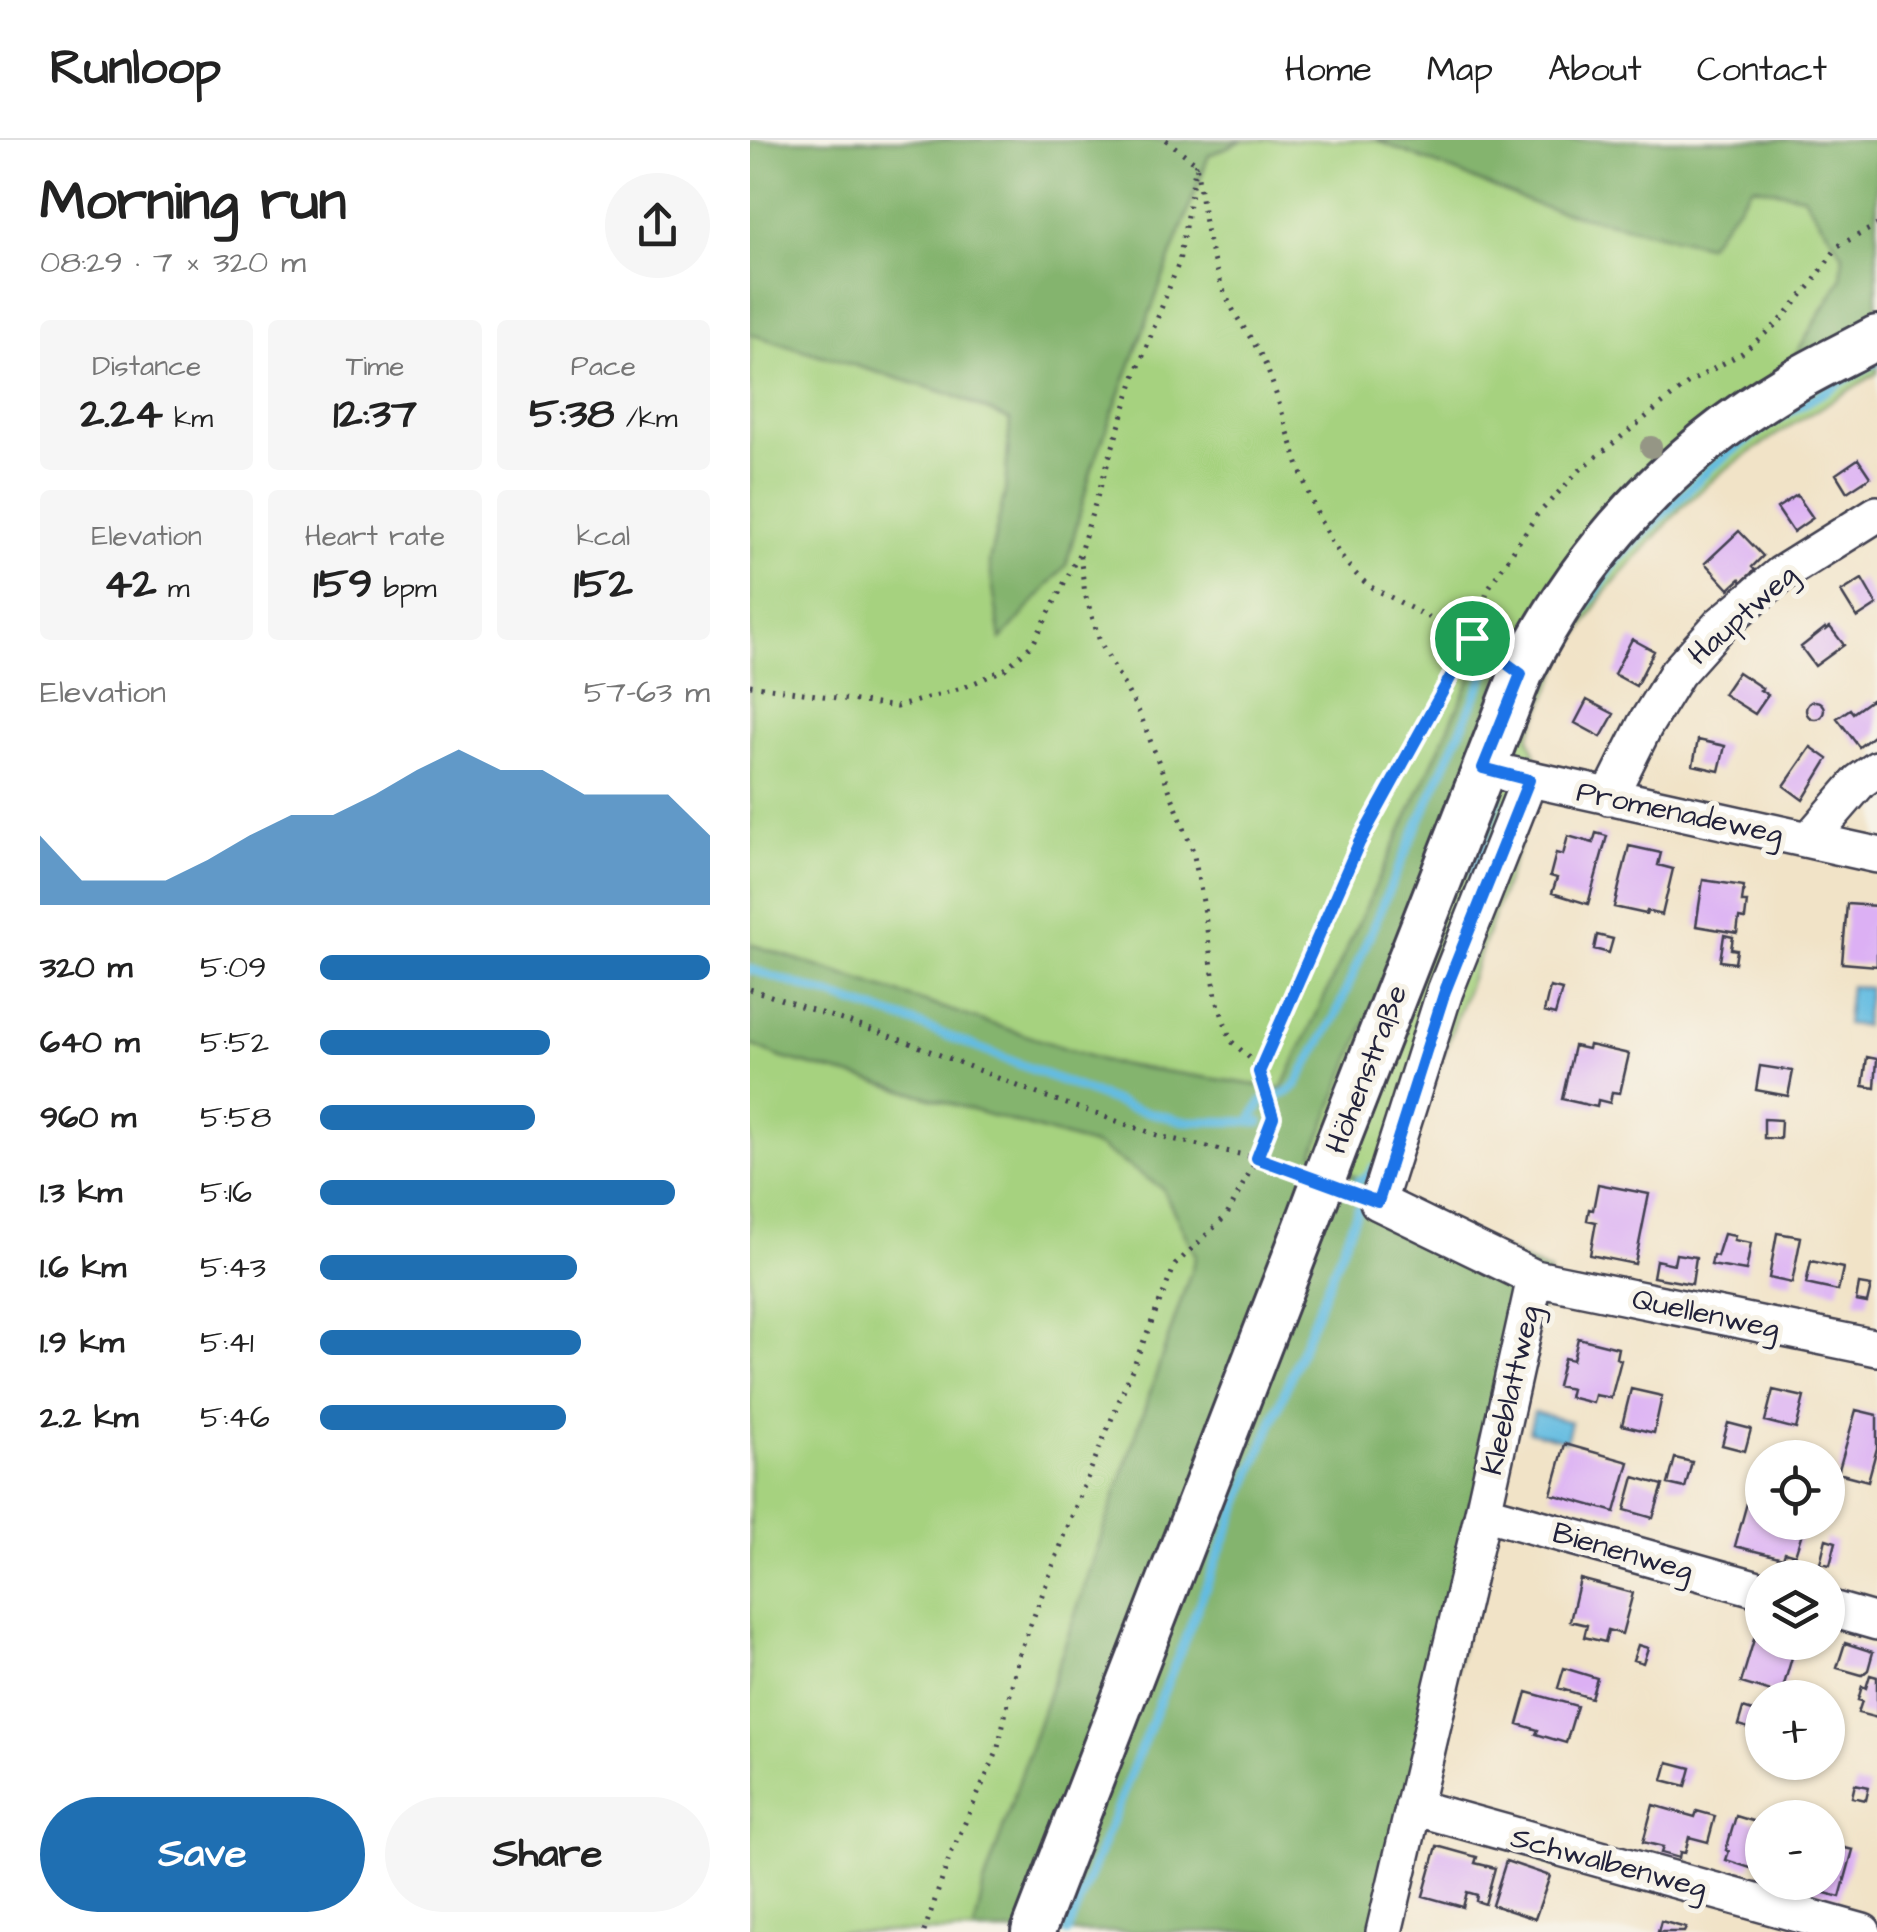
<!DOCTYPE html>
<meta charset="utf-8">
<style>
body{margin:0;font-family:"Architects Daughter",sans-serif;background:#f6f6f6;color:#222;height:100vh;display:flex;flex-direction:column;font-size:38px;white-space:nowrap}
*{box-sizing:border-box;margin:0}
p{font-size:32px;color:#767676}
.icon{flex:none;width:55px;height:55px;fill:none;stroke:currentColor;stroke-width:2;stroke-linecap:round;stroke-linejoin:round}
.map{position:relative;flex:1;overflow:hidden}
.side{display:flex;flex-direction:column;background:#fff;width:750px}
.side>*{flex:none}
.controls{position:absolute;left:995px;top:1300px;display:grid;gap:20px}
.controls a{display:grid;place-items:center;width:100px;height:100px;border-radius:50%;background:#fff;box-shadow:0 2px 8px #0004;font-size:50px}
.pin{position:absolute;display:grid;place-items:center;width:85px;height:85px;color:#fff;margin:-42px;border:5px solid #fff;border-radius:50%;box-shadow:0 2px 10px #0007}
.round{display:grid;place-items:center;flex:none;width:105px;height:105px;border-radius:52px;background:#f6f6f6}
.summary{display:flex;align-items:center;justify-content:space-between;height:170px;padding:0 40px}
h1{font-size:55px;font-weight:700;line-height:75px}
.figures{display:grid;grid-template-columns:repeat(3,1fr);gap:15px;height:170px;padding:10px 40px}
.figures div{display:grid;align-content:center;border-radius:10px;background:#f6f6f6;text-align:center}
.figures b{font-size:42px;font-weight:700}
.figures small{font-size:28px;font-weight:400}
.figures p{font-size:28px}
.chart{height:280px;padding:20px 40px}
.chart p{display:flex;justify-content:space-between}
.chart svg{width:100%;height:180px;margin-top:10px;fill:#1f6fb2;opacity:.7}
.cta{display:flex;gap:20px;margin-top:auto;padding:20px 40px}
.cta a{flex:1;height:115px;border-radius:60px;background:#1f6fb2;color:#fff;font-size:40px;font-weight:700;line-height:115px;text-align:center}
.cta a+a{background:#f6f6f6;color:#222}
ul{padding:0 40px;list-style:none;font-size:32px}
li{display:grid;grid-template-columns:160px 120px 1fr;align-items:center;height:75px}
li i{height:25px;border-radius:12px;background:#1f6fb2}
header{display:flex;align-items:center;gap:60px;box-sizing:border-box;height:140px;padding:0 50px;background:#fff;border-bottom:2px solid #e0e0e0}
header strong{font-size:48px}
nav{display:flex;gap:55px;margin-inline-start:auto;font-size:35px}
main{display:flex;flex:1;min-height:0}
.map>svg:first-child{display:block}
</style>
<header>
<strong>Runloop</strong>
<nav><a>Home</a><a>Map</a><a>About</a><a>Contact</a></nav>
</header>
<main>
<section class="side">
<div class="summary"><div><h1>Morning run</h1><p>08:29 · 7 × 320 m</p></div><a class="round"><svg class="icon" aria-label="share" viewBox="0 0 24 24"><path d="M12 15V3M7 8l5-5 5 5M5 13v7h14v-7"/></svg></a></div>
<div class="figures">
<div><p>Distance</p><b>2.24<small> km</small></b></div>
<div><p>Time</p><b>12:37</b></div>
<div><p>Pace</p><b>5:38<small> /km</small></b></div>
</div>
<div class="figures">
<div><p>Elevation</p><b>42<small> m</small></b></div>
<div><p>Heart rate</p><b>159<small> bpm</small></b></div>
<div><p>kcal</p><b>152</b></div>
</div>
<div class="chart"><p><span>Elevation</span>57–63 m</p>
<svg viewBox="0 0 160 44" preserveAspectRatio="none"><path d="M0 44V27L10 38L20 38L30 38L40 33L50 27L60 22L70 22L80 17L90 11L100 6L110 11L120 11L130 17L140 17L150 17L160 27V44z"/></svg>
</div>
<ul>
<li><b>320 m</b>5:09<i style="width:100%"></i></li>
<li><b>640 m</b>5:52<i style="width:59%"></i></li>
<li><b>960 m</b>5:58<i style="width:55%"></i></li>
<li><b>1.3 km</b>5:16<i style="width:91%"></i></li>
<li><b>1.6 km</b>5:43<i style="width:66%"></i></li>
<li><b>1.9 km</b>5:41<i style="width:67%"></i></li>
<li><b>2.2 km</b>5:46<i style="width:63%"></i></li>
</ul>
<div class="cta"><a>Save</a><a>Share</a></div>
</section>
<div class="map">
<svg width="1127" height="1792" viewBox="0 0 1127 1792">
<rect width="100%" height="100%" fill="#f7f3e8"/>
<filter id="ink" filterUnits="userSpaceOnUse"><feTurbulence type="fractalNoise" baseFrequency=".01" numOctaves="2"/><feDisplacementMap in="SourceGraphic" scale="20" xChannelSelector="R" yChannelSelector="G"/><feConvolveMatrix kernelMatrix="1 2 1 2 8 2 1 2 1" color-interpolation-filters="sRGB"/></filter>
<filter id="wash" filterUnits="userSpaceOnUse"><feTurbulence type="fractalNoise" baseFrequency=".0048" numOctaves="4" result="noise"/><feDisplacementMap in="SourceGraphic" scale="40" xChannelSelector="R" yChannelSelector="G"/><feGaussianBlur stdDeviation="2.25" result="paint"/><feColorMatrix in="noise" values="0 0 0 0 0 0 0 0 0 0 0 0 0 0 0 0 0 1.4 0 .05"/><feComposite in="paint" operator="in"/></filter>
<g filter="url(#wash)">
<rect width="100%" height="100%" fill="#f1e3c7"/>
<!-- green -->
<path fill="#a6d27f" stroke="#647a5d" stroke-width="2.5" d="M493 0H626L789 66 1003 46 1053 56 1093 114 1091 139 1033 236 1127 210V233L1032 291 973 331 932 367 854 454 812 522 779 597 789 624 780 675 649 1038 646 1061 564 1012 765 487 740 498 532 949 360 923 0 804V194L200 254 260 280 255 352 239 422 316 425 342 328 459 15Z
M0 904 32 918 137 945 349 1007 412 1048 446 1116 234 1745 224 1792H0Z"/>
<!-- forest -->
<path fill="#84b46e" stroke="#536b54" stroke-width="2.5" d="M0 0H493L459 15 342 328 316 425 251 500 239 422 255 352 260 280 200 254 0 194Z
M626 0H1127V210L1032 237 1091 139 1093 114 1053 56 1003 46 957 105 789 66Z
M765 486 728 601 564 1012 646 1061 800 1132 644 1792H224L234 1745 446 1116 412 1048 349 1007 137 945 32 918 0 904V804L360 923 532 949 740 498Z"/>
<!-- water -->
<path fill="#63bce1" stroke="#426f8e" stroke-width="2.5" d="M1100 846 1119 848 1114 886 1096 884Z
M784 1272 821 1282 816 1301 779 1291Z"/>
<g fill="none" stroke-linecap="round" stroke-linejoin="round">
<!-- stream -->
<path stroke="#63bce1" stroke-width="9" d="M809 516 830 475 867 421 959 329 1016 286 1127 221
M723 735 749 657
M0 829 162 882 378 967 433 981 510 982
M500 981 512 962 538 952 546 945 585 877 636 756 738 529
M608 1041 617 1037 623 1028
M317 1792 608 1069"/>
</g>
<g id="blocks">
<!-- building -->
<path fill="#dcb0f4" d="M1108 319 1120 337 1097 352 1086 334Z
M1047 355 1063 378 1043 392 1027 368Z
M989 391 1013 416 1002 427 1005 430 992 442 990 439 979 449 955 423Z
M1112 439 1127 465 1107 478 1091 452Z
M1080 487 1094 505 1065 526 1051 507 1075 488 1076 490Z
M882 499 904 511 886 546 864 534Z
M988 532 1012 548 1010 550 1018 555 1005 574 973 554Z
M837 560 864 574 851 597 825 583Z
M1121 560 1127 568V593L1109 607 1087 578 1100 569 1103 573Z
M1056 570a9 9 0 1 1 18 0a9 9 0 1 1-18 0Z
M948 600 975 606 969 631 943 625Z
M1061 607 1078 619 1053 660 1034 646Z
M846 693 857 696 838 764 802 753 807 738 800 736 806 713 813 715 818 696 843 703Z
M879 706 911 713 908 725 923 729 912 775 897 771 896 774 864 767Z
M953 740 994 746 992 762H997L995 779 989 778 987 793 946 786Z
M1097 764 1127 766V826L1092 823Z
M847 795 863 799 859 813 844 809Z
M974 795 983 797 981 809 987 810 985 823 970 821Z
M800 847 812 850 805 875 794 872Z
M839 905 879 914 870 953 862 952 860 963 848 960 847 967 812 959 824 906 838 909Z
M1117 917 1127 919 1125 948 1113 946Z
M1010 926 1043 931 1038 956 1006 950Z
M1014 979 1031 980 1030 999 1014 998Z
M848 1044 899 1054 885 1124 840 1115 846 1082 837 1080 839 1069 843 1070Z
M1027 1093 1051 1097 1042 1143 1019 1138Z
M974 1094 985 1096 984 1100 1001 1103 996 1131 961 1125 963 1115 967 1116Z
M926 1114 946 1117 942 1144 903 1137 906 1120 924 1124Z
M1061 1121 1093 1128 1088 1151 1056 1144Z
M1109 1144 1121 1146 1117 1163 1106 1161Z
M828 1198 868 1208 866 1218 871 1220 861 1258 845 1255 843 1263 819 1257 821 1249 807 1246 814 1218 823 1220Z
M881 1249 912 1256 904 1293 872 1285Z
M1023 1250 1054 1257 1046 1289 1015 1281Z
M1106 1270 1127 1275V1308L1118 1341 1088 1333Z
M978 1283 1001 1289 995 1311 972 1305Z
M815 1304 879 1322 865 1372 801 1354Z
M925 1318 942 1322 935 1348 918 1344Z
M884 1337 913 1345 903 1378 875 1370Z
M997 1363 1012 1368V1382L1055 1383 1045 1415 1035 1412 1033 1418 985 1406Z
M1076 1399 1086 1402 1080 1425 1070 1423Z
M830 1439 883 1453 872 1494 858 1490 855 1502 834 1497 837 1485 820 1481Z
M1005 1496 1012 1498V1502H1029L1045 1507 1031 1555 991 1543Z
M1095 1503 1123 1512 1118 1530 1112 1535 1087 1528Z
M888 1505 898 1508 893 1523 883 1520Z
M814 1528 847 1538 841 1558 808 1548Z
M1120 1535 1127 1537V1578L1108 1573 1112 1561 1108 1560 1112 1546 1116 1548Z
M777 1552 827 1566 816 1603 786 1594 788 1590 768 1584Z
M993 1568 1012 1574V1592L988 1585Z
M918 1622 941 1628 936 1646 913 1640Z
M1105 1644 1119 1647 1116 1660 1102 1657Z
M903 1665 945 1677 947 1671 965 1676 958 1702 939 1697 935 1713 930 1712 929 1718 911 1713 913 1707 893 1702Z
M986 1676 1012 1684V1705L1008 1720 1003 1718 1000 1728 976 1720 979 1711 976 1710Z
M1078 1704 1103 1710 1090 1757 1041 1744 1078 1742Z
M687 1706 727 1717 725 1723 745 1728 735 1764 726 1761 727 1755 717 1752 713 1767 673 1756Z
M756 1721 800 1736 785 1779 742 1765Z
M911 1781 936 1788 934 1792H908Z"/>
</g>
</g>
<g filter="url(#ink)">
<use href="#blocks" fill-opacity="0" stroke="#413f50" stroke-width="2.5"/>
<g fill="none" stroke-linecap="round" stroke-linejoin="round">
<!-- minor casing -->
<g stroke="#413f50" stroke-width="40">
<path id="minor" d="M758 634 1127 715
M779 640 695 851 628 1062 785 1138 1127 1208
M859 657 895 585 927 533 971 484 1031 434 1127 374
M1059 700 1110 641 1127 629
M733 1372 1012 1450
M1078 1468 1127 1482
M663 1667 1113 1792
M634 1792 733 1372 785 1138"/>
</g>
<!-- tertiary casing -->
<g stroke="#413f50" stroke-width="48">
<path id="tertiary" d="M587 1004 771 534C830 414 923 313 1039 244 1067 227 1098 213 1127 197
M283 1792 558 1081"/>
</g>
<!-- path -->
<path stroke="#413f50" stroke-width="5" stroke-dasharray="2.5 8" stroke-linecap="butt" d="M416 0 446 23C453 70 458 121 480 164 491 187 509 206 518 231 543 297 560 398 617 444 625 450 635 454 644 459 677 478 714 492 744 515
M330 415 335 454 350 502 390 574 443 711 454 767 466 857 481 901 504 922 508 931
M0 545 146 567 215 547 255 529 283 504 330 412 383 242 429 122 446 23
M0 849 160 903 288 954 413 997 507 1018 541 1030
M174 1792 200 1716 247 1612 268 1518 327 1363 425 1125 477 1075 507 1018 523 977 509 932 609 703 722 498 738 449 786 376 830 330 906 269 940 242 992 213 1030 181 1061 145 1088 106 1127 85"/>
<!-- minor -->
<use href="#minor" stroke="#fff" stroke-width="35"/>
<!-- tertiary -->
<use href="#tertiary" stroke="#fff" stroke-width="42"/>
<!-- tertiary-bridge casing -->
<g stroke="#413f50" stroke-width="48" stroke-linecap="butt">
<path id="tertiary-bridge" d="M558 1081 587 1004"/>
</g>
<!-- tertiary-bridge -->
<use href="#tertiary-bridge" stroke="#fff" stroke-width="42"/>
</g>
<!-- trees -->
<circle fill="#959685" cx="901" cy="307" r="11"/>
</g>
<g fill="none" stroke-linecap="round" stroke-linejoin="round" filter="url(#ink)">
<!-- route casing -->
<g stroke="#fff" stroke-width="20">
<path id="route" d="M722 498 771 534 733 628 779 640 695 851 628 1062 507 1018 523 977 509 932 609 703Z"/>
</g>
<!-- route -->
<use href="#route" stroke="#1a73e8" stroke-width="12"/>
</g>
<g text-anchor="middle" stroke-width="10" stroke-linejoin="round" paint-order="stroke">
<!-- street labels -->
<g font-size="30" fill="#22223b" stroke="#f7f3e8">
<text transform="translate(992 474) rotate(-42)" y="10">Hauptweg</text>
<text transform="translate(930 672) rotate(12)" y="10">Promenadeweg</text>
<text transform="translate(616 929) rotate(-69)" y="10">Höhenstraße</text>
<text transform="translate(956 1173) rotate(12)" y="10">Quellenweg</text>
<text transform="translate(760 1250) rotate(-77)" y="10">Kleeblattweg</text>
<text transform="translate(873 1411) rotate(16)" y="10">Bienenweg</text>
<text transform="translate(859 1722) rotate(15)" y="10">Schwalbenweg</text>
</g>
</g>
</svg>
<div class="controls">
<a><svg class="icon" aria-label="locate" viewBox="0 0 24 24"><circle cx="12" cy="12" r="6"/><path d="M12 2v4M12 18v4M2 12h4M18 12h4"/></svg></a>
<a><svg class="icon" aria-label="layers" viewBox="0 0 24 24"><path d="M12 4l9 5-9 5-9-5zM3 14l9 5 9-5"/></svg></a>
<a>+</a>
<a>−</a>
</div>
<div class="pin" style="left:722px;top:498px;background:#1e9e55"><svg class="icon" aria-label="arrive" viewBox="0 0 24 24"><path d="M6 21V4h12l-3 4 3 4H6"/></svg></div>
</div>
</main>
